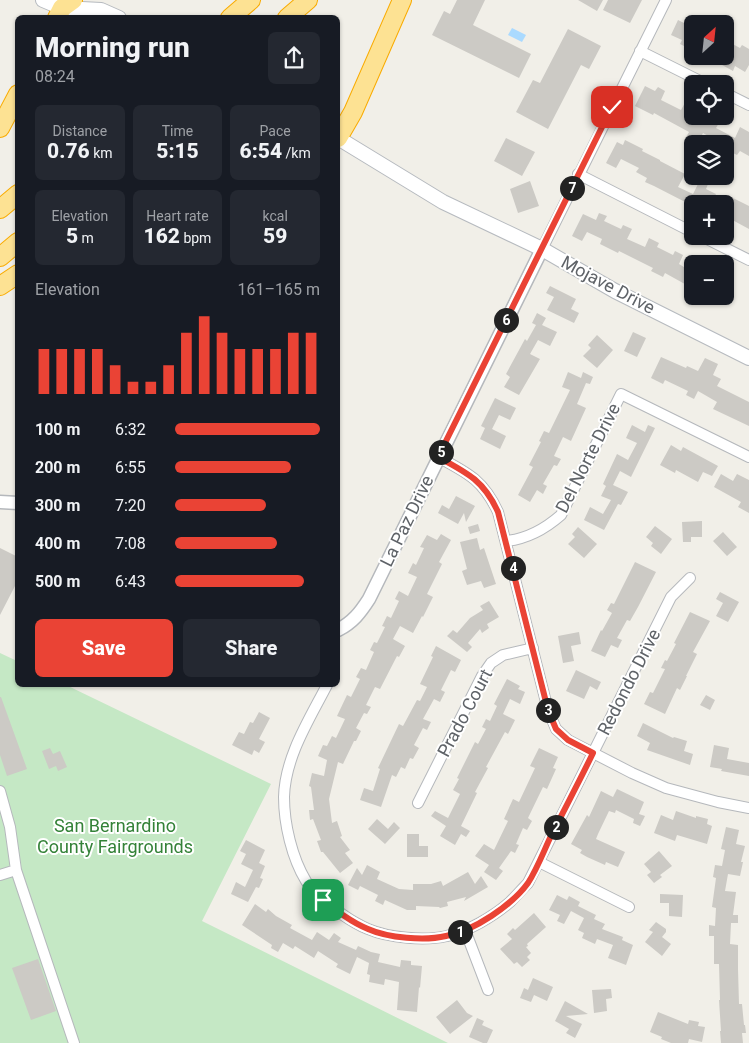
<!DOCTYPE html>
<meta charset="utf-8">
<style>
body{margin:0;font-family:Roboto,sans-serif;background:#242831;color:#f1f3f6;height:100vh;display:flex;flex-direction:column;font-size:19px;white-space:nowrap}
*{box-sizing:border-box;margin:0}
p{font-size:16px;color:#9ea1a6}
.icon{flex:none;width:28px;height:28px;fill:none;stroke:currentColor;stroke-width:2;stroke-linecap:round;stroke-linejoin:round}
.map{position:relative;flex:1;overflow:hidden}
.drawer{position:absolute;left:15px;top:15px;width:325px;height:672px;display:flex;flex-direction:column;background:#171b24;border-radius:8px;box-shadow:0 1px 4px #0004}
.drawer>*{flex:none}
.needle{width:32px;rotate:27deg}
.controls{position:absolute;left:684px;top:15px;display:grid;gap:10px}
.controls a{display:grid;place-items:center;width:50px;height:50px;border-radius:8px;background:#171b24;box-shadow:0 1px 4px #0004;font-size:25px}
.pin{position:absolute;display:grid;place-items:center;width:42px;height:42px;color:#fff;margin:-21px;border-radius:10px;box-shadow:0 2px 8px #0006}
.km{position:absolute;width:25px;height:25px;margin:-12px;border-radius:50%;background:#222;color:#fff;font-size:14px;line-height:25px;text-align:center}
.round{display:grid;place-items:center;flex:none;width:52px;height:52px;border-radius:8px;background:#242831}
.summary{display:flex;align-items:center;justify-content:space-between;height:85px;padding:0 20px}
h1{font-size:28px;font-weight:800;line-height:38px}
.metrics{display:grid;grid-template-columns:repeat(3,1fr);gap:8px;height:85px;padding:5px 20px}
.metrics div{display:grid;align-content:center;border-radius:8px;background:#242831;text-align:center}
.metrics b{font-size:21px;font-weight:800}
.metrics small{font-size:14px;font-weight:400}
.metrics p{font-size:14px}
.chart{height:140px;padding:10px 20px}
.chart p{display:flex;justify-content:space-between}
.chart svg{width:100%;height:90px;margin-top:5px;stroke:#ea4335;stroke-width:6}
.action{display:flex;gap:10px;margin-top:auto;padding:10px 20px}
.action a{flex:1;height:58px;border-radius:8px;background:#ea4335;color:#fff;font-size:20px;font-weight:800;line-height:58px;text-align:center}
.action a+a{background:#242831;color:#f1f3f6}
ul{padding:0 20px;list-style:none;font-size:16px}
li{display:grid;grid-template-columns:80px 60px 1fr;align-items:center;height:38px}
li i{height:12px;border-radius:6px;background:#ea4335}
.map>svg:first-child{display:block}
</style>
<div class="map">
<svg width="749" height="1043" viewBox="0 0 749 1043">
<rect width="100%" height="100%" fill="#f1efe8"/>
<!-- green -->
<path fill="#c5e8c5" d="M0 653 17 661 18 685H66L271 784 202 921 448 1043H0Z"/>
<!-- water -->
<path fill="#aadaff" d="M512 28 526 35 522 42 508 35Z"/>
<!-- building -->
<path fill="#cccac5" d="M457 0H485L473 25 531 54 519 78 432 35 444 11 450 14Z
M578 0H603L597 11Z
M608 0H642L630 23 603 10Z
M678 20 692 27V38L688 48 680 44 682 40 671 35Z
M568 29 601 46 589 69 581 65 548 129 516 112 533 80 540 83Z
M725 40 740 48 742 45 749 49V65L745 72 735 66 733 71 706 56H725Z
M645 86 655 91 658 87 665 91 661 100 681 110 686 101 692 104V116H699L710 122 713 116H723L716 128 735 138 740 127 749 132V156L740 151 737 155 725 149V144H722L703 133 698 143 686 137 689 132 654 113 653 115 635 106Z
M506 138 535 152 522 176 494 161Z
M625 140 643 149 642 151 660 160V161L685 174 678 187 693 194 700 180 708 184 706 189 716 194 711 204H689L654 186 645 182 647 178 636 172 639 168 621 159 616 168 606 163 617 142 623 145Z
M530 181 539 206 518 213 510 189Z
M731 197 749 206V229L725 216V209Z
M599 213 607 216 604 221 621 229 623 225 632 229 627 239 645 247 649 238 659 243 657 247 673 255 675 251 683 255 679 264 692 272V288L665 273 663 277 651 271 653 268 619 251 618 253 600 244 602 239 587 232 582 241 572 236 583 214 596 220Z
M550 286 576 299 571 309 579 313 574 323 547 310 554 297 546 293Z
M537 313 546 318 542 325 557 332 550 346 538 340 530 354 540 359 519 395 504 387 510 377 506 374 525 339 527 341 536 325 532 323Z
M633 332 646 338 637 357 624 351Z
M597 335 613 350 597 368 583 356 591 348 588 345Z
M661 357 686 368 687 366 698 371 705 358 718 364 713 375 721 379 717 386 749 402V426L713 409 717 402 698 391 694 399 686 395 688 391 665 380 663 384 651 378Z
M568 372 581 378 583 372 593 377 590 384 586 383 577 404 586 408 571 441 563 437 554 456 561 459 557 466 554 465 543 484 547 486 543 494 537 490 530 502 518 495 533 467 529 465 541 442 539 441 544 431 549 433 570 390 562 387Z
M495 398 516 408 510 420 499 415 492 429 506 436 500 449 480 439 485 428 481 426Z
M632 425 645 432 648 425 655 428 631 477 620 471 613 485 628 492 621 505 618 504 604 530 584 520 590 507 603 514 611 500 601 496 606 486 603 484 617 454 628 460 637 443 626 438Z
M671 445 681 451 683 447 718 466 712 476 703 472 698 482 676 470 675 473 660 465Z
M721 474 733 481 737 474 749 480V513L738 507 741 502 714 487Z
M456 496 475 506 466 522 464 513 458 524 438 513 442 505 449 509Z
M702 521V537H691V542H683L682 522Z
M478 524 480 531 470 534 468 527Z
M655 526 672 539 661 554 651 546 653 543 646 537Z
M578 527 597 544 584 558 568 544 575 537 572 534Z
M723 532 737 547 727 556 713 541Z
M441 534 451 540 439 562 442 564 427 594 433 597 423 617 422 616 413 633 400 626 393 639 405 646 399 657 397 656 380 689 375 687 366 705 371 707 367 714 364 713 356 728 361 731 356 741H354L343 764 338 762 329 799 332 823 337 821 342 836 340 837 350 850 345 853 353 863 340 873 323 852H321L317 841 321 840 313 819 310 820 309 810H314L311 787 309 786 312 773 324 776 327 760 318 756 323 745 327 746 332 736 336 738 345 719 337 716 347 695 351 697 360 679 356 677 361 668 366 670 374 652 370 650 374 642 377 643 385 627 382 626 387 616 391 618 399 601 395 599 399 591 408 596 417 577 408 573 413 563 416 565 424 548 420 547 427 535 437 540Z
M477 538 480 550 484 548 496 584 484 588 481 581 467 585 462 571 467 569 460 542Z
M0 548 18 557V587L15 586 0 615Z
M635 562 656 572 638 607 630 621 627 620 617 638 622 640 618 648 611 645 605 657 591 651 601 630 602 631 612 613 607 610 611 603 614 604Z
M720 592 739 602 728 622 716 616 723 603 716 599Z
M489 601 499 617 487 624 489 628 482 633 480 629 468 643 472 647 467 652 447 636 453 630 457 633 470 618 483 610 480 606Z
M690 612 710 621 693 652 697 654 686 676H687L680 690 677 688 665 714 644 704 650 692 653 693 665 669 661 668 665 660 667 661 676 644 674 643Z
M579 632 581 644 571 646 574 661 563 663 558 636Z
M436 646 461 660 455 672 451 670 441 690 445 692 440 702 434 699 423 719 431 722 427 730 423 728 414 745 419 748 413 759 410 758 405 769 401 767 396 777 392 775 381 807 360 800 364 788 373 791 380 769 378 768 399 724 403 726 417 700 420 701 427 687 420 684 433 657 431 656Z
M576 670 601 682 597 690 590 686 584 699 566 691Z
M507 679 520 686 518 689 525 692 520 704 510 699 503 714 515 720 508 734 505 732 486 767 488 768 475 792 477 793 461 826 470 831 466 837 461 834 455 845 440 836 446 826 431 816 435 811 448 818 460 794 453 790 459 779 457 778 475 742 478 744 486 729 482 727 486 719 490 721 497 706 494 704Z
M706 695 715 700 710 710 700 705Z
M0 697H1L27 769 7 776 0 755Z
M259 712 270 718 259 739 265 742 259 753 254 750 252 755 232 745 239 732 244 734 250 722 253 723Z
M643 723 673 738 674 737 687 741 684 751 693 754 690 765 647 750 650 743 637 736Z
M714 745 729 748 727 759 749 763V776L721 771 722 769 710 767Z
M50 748 53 754 60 751 67 767 58 771 56 766 49 769 42 751Z
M539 748 558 757 553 768 556 769 547 789 543 787 528 818 532 821 527 830 523 828 516 844 519 845 515 853 511 851 499 868 503 871 496 880 484 872 489 865 475 856 484 844 494 850 508 821 504 819 513 799 519 802 535 768 530 766Z
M617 789 644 802 639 814 645 816 640 826 633 823 634 819 616 810 615 813 609 811 598 834 596 839 625 852 618 867 606 862 605 865 587 857 580 853 582 850 571 844 587 815 589 817 601 791 613 797Z
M676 811 696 818V816L708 819 707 824 712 826 707 844 677 835 675 841 654 833 661 815 673 820Z
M377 819 388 829 394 822 400 828 385 844 368 829Z
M726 827 739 830 736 844 745 846 741 862H743L740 876 728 874 725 891 736 892 733 915H738V923H731L730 944 738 945V969L739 1004H742L744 1025H745L746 1033H742L743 1043H721L720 1031H721L719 1000H720L719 964H714V936H709V925L715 926 716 908 712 907 716 878 713 877 715 865 722 866 725 850 721 849Z
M407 834H419V846H428V857H407Z
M246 840 265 850 259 863 265 866 260 878 263 879 259 888 256 887 248 902 231 894 236 882 245 887 253 870 241 864 246 854 240 851Z
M659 851 672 866 660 875 662 877 654 883 647 875 651 872 644 864Z
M367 865 380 872 377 879 399 889 413 890V884H431L441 881 443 886 468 872 475 884 481 876 488 887 464 901 466 897 447 902 448 906 440 908 439 907 416 906V910H407L385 900 383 905 375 901 378 895 360 886 358 890 348 885 357 868 362 875Z
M660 894 683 895 682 917 669 916V903H660Z
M557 895 567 900 569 896 580 902 578 906 596 915 594 919 605 924 602 929 623 937 622 940 633 945 626 965 608 958 613 945 597 939 595 944 582 938 584 933 578 930 584 918 571 911 564 924 557 921 560 915 549 910Z
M255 904 266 912 268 909 276 916 292 925 290 928 312 940 317 932 329 940 334 933 341 938 338 942 356 950 358 946 371 952 380 954 378 962 400 967 401 960 411 961V965L422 966 420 988 419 987 417 1012 397 1010 399 982 385 979 384 985 369 982 370 975 367 974 369 963 357 957 350 974 336 967 338 964 318 951 314 958 295 946 293 949 283 943 278 952 271 948 272 945 242 925Z
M534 913 546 927 527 944 528 946 526 947 531 953 527 957 530 960 522 967 517 962 514 964 500 949 512 939 507 934 513 928 515 930Z
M656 922 666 929V932L662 937 671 944 662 956 645 942 653 932 649 930Z
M38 959 56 1011 31 1020 12 968Z
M533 978 553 987 547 1001 534 995 531 1002 520 998 524 988 528 990Z
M611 989 612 998 606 999 607 1011 594 1013 592 990Z
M457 1000 467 1013 473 1016 450 1034 436 1017Z
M565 1001 588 1014 566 1016 582 1024 575 1038 566 1033 569 1029 555 1021Z
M658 1012 688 1024 689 1020 699 1022 698 1026 705 1027 702 1042 689 1039 688 1043H671L661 1039 662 1037 650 1032Z
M477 1018 484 1021 482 1025 493 1030 487 1043H483L469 1037Z"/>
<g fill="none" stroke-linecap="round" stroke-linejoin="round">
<!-- minor casing -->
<g stroke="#b5b8bc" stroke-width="12">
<path id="minor" d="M640 51 706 84
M725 93 749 105
M578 174 692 232
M701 236 749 260
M542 249 666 0
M438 457C468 473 483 480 498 512L548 710 556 729 568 740 632 773 666 788 718 802 749 808
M506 541C527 539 545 529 561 515L621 394 749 457
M327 685C309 720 285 757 284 797 284 824 292 858 306 881 309 886 315 890 319 895 332 908 351 922 368 929 389 938 425 941 447 936 467 932 494 916 510 902 516 896 522 889 528 883L671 597 690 578
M0 791 10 827 16 870 74 1043
M418 803 482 676 491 663 503 655 533 648
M539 862 629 907
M0 875 16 870
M465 930 488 990"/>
</g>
<!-- tertiary casing -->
<g stroke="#b5b8bc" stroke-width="15">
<path id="tertiary" d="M0 502 18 503
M338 630C353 622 360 613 369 599L542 249"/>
</g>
<!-- secondary casing -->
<g stroke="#b6babf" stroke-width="16">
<path id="secondary" d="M43 0 62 8 67 12
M62 8 101 10 119 18
M338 138 443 202 542 249 615 291 749 358"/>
</g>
<!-- motorway casing -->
<g stroke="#f9ab00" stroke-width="20">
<path id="motorway" d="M57 18 62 8 73 0
M230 18 251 0
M287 18 308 0
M0 128 18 94
M338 138 353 112 402 0
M0 209 18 194
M0 257 18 242
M0 286 18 274"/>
</g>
<!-- minor -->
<use href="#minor" stroke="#fff" stroke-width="10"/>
<!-- tertiary -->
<use href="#tertiary" stroke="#fff" stroke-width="12"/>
<!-- secondary -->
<use href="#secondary" stroke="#fff" stroke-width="14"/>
<!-- motorway -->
<use href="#motorway" stroke="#fde293" stroke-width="18"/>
</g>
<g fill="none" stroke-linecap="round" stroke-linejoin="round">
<!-- route casing -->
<g stroke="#fff" stroke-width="10">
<path id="route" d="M323 900C337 911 351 922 368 929 388 938 425 941 446 936 474 931 512 905 528 883 537 869 543 853 550 838 564 810 579 782 593 753L568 740 556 729 548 710 498 512C484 481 468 473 438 457L612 107"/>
</g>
<!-- route -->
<use href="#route" stroke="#ea4335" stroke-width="6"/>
</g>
<g text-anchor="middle" stroke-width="4" stroke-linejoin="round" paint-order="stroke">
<!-- street labels -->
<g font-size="18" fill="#5f6368" stroke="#fff">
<text transform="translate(608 285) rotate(28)" y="6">Mojave Drive</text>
<text transform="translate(588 458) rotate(-63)" y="6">Del Norte Drive</text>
<text transform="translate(407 521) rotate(-64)" y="6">La Paz Drive</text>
<text transform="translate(629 682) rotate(-63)" y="6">Redondo Drive</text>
<text transform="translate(465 713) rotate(-62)" y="6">Prado Court</text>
</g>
<!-- park labels -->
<g font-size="18" fill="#348238" stroke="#fff">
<text x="115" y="832">San Bernardino<tspan x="115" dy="21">County Fairgrounds</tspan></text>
</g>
</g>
</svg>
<div class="controls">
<a><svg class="needle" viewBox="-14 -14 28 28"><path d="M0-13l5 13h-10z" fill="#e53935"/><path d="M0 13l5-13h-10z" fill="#9ea1a6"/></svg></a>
<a><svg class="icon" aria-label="locate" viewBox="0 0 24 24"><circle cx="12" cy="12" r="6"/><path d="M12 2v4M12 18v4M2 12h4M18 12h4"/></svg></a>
<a><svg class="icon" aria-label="layers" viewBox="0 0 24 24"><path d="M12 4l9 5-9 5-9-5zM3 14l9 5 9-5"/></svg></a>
<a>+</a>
<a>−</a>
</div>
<div class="pin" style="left:323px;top:900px;background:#1e9e55"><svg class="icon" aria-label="arrive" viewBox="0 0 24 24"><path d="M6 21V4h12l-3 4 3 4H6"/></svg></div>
<div class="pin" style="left:612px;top:107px;background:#d93025"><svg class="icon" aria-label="check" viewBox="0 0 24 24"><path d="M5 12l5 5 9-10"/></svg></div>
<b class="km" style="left:460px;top:932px">1</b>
<b class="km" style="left:556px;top:827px">2</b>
<b class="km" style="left:548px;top:710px">3</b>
<b class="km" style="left:513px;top:568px">4</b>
<b class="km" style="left:441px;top:452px">5</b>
<b class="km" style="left:506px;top:320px">6</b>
<b class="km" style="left:572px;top:188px">7</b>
<section class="drawer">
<div class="summary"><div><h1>Morning run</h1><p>08:24</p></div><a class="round"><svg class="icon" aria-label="share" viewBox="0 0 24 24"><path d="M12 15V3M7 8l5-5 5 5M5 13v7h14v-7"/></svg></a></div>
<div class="metrics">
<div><p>Distance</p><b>0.76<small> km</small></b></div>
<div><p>Time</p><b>5:15</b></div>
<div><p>Pace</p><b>6:54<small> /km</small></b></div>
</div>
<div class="metrics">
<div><p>Elevation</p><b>5<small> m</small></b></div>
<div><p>Heart rate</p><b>162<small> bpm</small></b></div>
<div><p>kcal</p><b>59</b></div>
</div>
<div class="chart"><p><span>Elevation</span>161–165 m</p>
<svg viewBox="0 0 160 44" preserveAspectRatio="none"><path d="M5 44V22M15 44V22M25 44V22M35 44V22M45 44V30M55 44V38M65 44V38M75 44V30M85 44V14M95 44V6M105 44V14M115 44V22M125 44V22M135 44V22M145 44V14M155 44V14"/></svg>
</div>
<ul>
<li><b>100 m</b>6:32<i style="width:100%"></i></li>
<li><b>200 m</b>6:55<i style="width:80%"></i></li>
<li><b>300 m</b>7:20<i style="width:63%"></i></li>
<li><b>400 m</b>7:08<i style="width:70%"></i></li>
<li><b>500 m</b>6:43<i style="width:89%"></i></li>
</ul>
<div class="action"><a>Save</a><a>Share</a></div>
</section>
</div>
